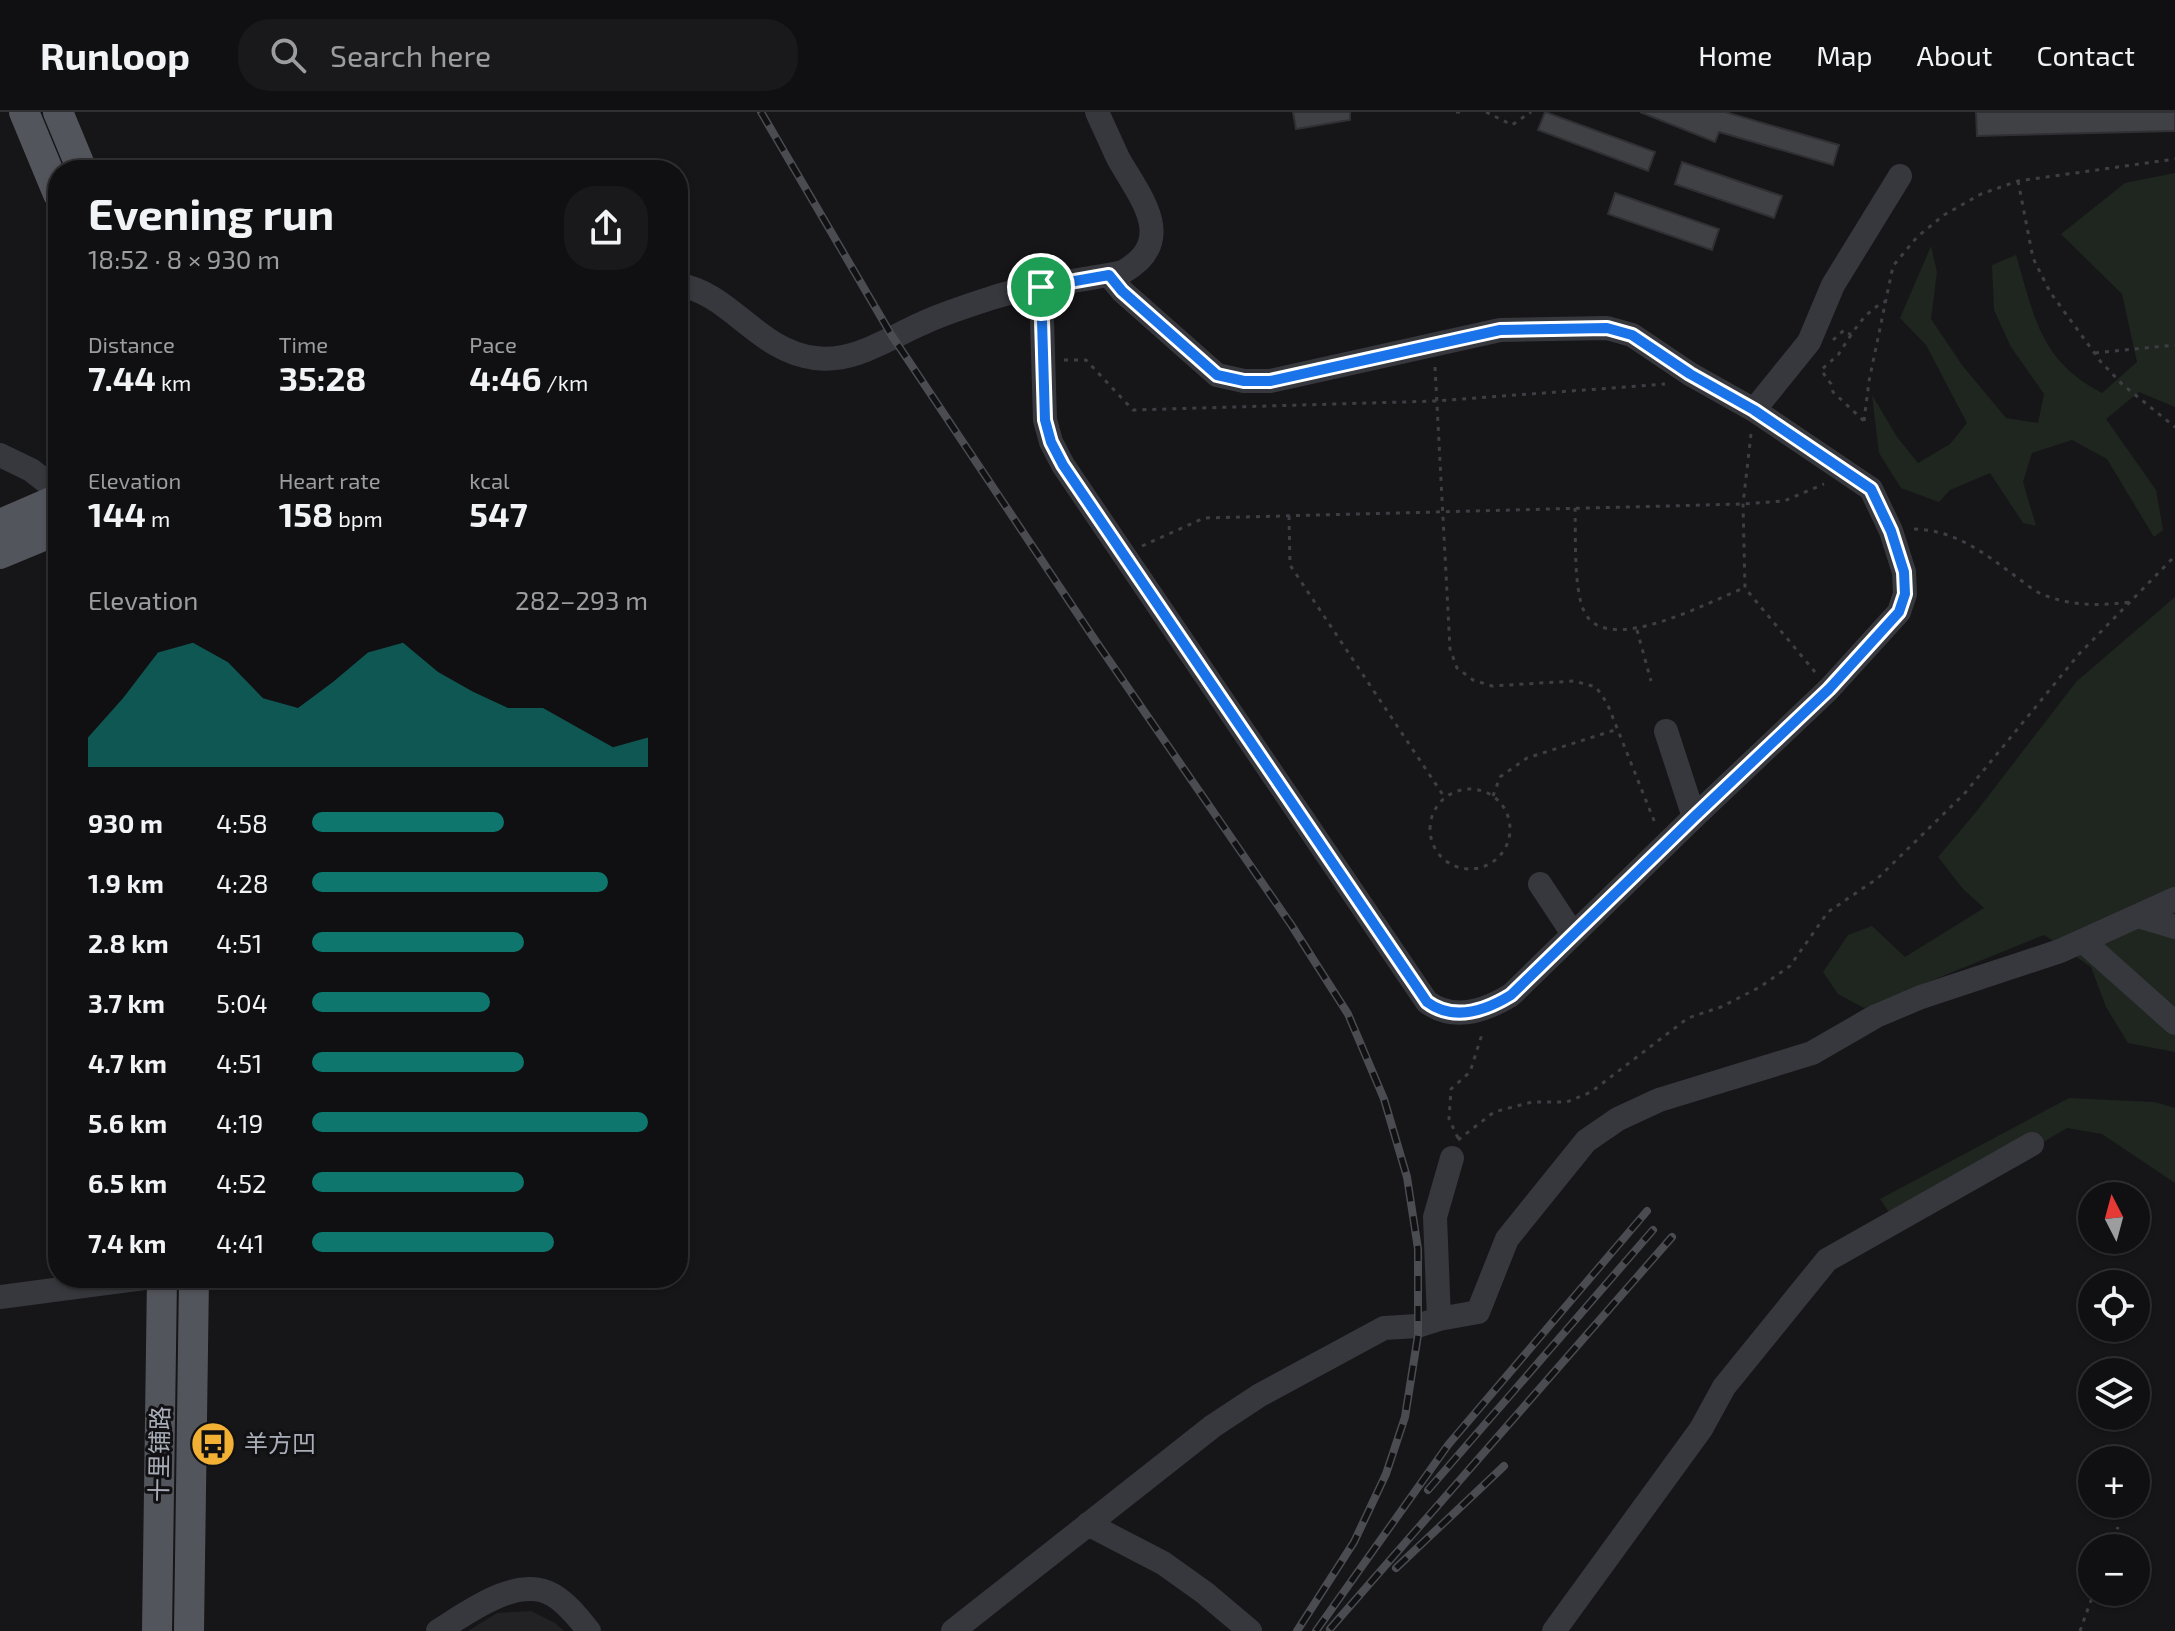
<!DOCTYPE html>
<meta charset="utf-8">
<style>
body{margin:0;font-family:"Exo 2","Noto Sans SC",sans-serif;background:#19191b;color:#f1f3f6;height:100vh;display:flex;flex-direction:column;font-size:30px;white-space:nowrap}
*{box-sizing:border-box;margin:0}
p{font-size:26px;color:#9c9d9f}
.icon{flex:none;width:44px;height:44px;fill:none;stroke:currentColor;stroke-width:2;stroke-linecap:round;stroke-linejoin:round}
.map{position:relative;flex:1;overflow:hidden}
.sheet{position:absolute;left:48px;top:48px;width:640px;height:1128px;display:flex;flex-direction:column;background:#101012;border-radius:32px;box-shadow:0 2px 6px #0004,0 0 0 2px #303032}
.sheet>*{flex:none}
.needle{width:52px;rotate:354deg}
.controls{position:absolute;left:2078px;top:1070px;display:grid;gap:16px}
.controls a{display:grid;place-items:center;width:72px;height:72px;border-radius:50%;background:#101012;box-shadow:0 2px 6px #0004,0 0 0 2px #303032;font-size:40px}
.pin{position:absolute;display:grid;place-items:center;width:68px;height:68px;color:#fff;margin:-34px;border:4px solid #fff;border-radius:50%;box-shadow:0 2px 8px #0007}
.round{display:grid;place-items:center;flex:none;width:84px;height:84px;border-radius:32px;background:#19191b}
.overview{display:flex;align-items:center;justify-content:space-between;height:136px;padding:0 40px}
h1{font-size:44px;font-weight:700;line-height:60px}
.stats{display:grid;grid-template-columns:repeat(3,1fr);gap:12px;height:136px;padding:8px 40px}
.stats div{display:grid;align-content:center}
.stats b{font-size:34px;font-weight:700}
.stats small{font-size:22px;font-weight:400}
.stats p{font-size:22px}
.chart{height:224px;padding:16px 40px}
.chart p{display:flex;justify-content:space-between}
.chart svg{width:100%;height:144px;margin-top:8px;fill:#0f766e;opacity:.7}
ul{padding:0 40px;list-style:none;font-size:26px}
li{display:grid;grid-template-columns:128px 96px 1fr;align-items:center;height:60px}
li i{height:20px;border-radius:10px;background:#0f766e}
header{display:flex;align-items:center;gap:48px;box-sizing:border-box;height:112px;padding:0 40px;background:#101012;border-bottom:2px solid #303032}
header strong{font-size:38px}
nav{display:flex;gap:44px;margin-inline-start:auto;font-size:28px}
.search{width:560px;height:72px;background:#19191b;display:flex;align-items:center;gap:20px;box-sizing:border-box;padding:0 28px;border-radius:32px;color:#9c9d9f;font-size:30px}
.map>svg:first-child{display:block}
</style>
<header>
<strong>Runloop</strong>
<div class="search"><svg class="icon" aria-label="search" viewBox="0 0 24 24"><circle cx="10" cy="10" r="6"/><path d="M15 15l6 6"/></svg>Search here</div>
<nav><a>Home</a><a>Map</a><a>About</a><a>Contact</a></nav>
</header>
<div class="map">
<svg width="2175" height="1519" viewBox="0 0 2175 1519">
<rect width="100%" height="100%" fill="#161618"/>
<!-- built -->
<path fill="#222225" d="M531 1499 555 1511 564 1519H468L497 1501Z"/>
<!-- green -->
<path fill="#1e261f" d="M2175 61V295L2139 280 2106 307 2156 378 2163 418 2154 425 2107 347 2072 328 2032 341 2023 370 2036 414 2023 411 1990 361 1950 378 1939 390 1901 376 1879 341 1872 283 1897 325 1918 351 1950 332 1967 311 1926 233 1900 206 1931 134 1937 160 1931 207 1962 253 2006 306 2038 311 2044 282 2011 235 1994 198 1992 153 2016 143C2034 204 2040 249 2102 281L2137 250 2122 182 2061 122 2125 71Z
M2175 485V940L2128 931 2106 895 2091 855 2044 823 1864 896 1838 882 1823 860 1848 823 1872 814 1905 845 1984 796 1963 777 1938 745 1976 700 2076 570Z
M2069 986 2154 990 2175 996V1071L2102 1022 2067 1016 1899 1115 1880 1087Z"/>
<!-- building -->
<path fill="#404145" stroke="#303034" stroke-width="2" d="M1293 0H1350V8L1296 17Z
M1545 0 1655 40 1648 59 1538 18Z
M1640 0H1725L1839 33 1833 53 1719 20 1715 30Z
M1976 0H2175V19L1977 24Z
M1682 50 1782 84 1774 106 1675 72Z
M1615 81 1719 117 1712 138 1608 102Z"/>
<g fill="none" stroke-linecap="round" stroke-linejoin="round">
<!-- path -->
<path stroke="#3d3f44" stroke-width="3" stroke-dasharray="4 6" stroke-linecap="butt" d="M1456 0H1463
M1486 0 1512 13 1531 0
M2018 69 2033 146 2050 180 2101 250 2123 273 2175 315
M1851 223 1838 243 1821 258 1831 272 1833 280 1864 309
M1833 228 1844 218 1851 223C1861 208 1870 197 1886 189
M2095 241 2175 233
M1064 248H1086L1133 298 1436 289 1665 272
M1435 255 1450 537 1457 556 1473 568 1492 574 1574 569 1596 575 1607 591 1655 711
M1864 309 1869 269 1893 154 1917 125 1944 103 1981 82 2018 69 2175 47
M1751 322 1743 392 1745 476 1815 560
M1575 396C1576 422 1573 479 1585 501 1608 545 1710 489 1744 476
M1289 404 1290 453 1445 686
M1914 417C1956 418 1985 442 2018 466 2026 472 2035 480 2044 483 2072 494 2100 494 2130 490
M1142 434 1204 406 1743 392 1784 389 1824 372
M1637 518 1651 569
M1430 717a40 40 0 1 1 80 0a40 40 0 1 1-80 0Z
M1493 684 1500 665 1527 646 1618 617
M1458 1026 1449 1007 1451 977 1470 960 1483 919
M1458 1028 1494 1000 1532 990H1567L1591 980 1688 906 1721 895 1760 875 1790 854 1828 800 1878 766 1965 681 2079 542 2175 444
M2110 1436 2118 1415
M2080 1519 2094 1480"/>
<!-- minor -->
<path stroke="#37383d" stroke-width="24" d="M678 173C730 180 757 239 815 246 855 251 888 226 923 211 947 200 973 192 998 184 1038 172 1082 169 1123 160 1179 128 1139 84 1118 46 1111 31 1104 15 1097 0
M1041 175 1045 308 1051 330 1063 353 1427 890C1454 910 1485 899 1511 883L1694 705 1829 577 1899 500 1905 482 1904 460 1891 419 1871 377 1754 298 1690 262 1632 223 1607 216 1500 218 1270 269H1244L1217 263 1122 179 1109 163
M1754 298 1809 230 1833 173 1900 64
M0 343 31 358 58 379
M1666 619 1694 705
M1540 772 1573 822
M2138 804 2175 815
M2083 829 2175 911
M0 1185 144 1166
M1439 1207 1478 1200 1507 1127 1586 1029 1618 1007 1659 988 1812 941 1876 904 1921 885 2060 839 2175 787
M1088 1412 1163 1451 1205 1481 1250 1519
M438 1519C467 1501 518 1462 553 1483 568 1492 579 1507 589 1519
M953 1519 1213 1314 1260 1283 1384 1216 1417 1214 1439 1207 1435 1105 1452 1046
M1554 1519 1701 1317 1724 1275 1827 1148 2032 1032"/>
<!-- major -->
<path stroke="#53555c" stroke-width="30" d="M24 0 58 82
M58 0 82 58
M0 412 58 387
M0 442 58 418
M157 1519 162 1166
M189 1519 194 1166"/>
<!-- rail casing -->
<g stroke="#4a4c52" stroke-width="8">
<path id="rail" d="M761 0 892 224 1093 525 1292 814 1348 902 1384 987 1407 1065 1418 1137V1223L1405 1305 1386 1362 1354 1430 1297 1519
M1428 1378 1653 1118
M1396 1456 1504 1354
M1330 1517 1672 1125
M1316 1519 1448 1333 1647 1099"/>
</g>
<!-- rail -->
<use href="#rail" stroke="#111113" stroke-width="5" stroke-dasharray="15" stroke-linecap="butt"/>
</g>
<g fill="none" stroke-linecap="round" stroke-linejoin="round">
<!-- route casing -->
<g stroke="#fff" stroke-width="16">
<path id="route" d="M1109 163 1122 179 1217 263 1244 269H1270L1500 218 1607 216 1632 223 1690 262 1754 298 1871 377 1891 419 1904 460 1905 482 1899 500 1829 577 1694 705 1511 883C1485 899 1454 910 1427 890L1063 353 1051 330 1045 308 1041 175Z"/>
</g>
<!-- route -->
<use href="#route" stroke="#1a73e8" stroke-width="10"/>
</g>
<!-- icons -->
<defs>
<g id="bus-disc" transform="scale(2.3)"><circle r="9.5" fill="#f2b134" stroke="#111113"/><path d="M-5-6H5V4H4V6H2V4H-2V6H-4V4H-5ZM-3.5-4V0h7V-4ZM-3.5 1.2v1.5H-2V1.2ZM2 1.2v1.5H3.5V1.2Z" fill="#111"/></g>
</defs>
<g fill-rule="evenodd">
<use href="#bus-disc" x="213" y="1332"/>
</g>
<g text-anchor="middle" stroke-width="6" stroke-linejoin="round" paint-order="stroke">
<!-- poi labels -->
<g font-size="24" fill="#a8adb8" stroke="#111113" text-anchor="start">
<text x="244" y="1340">羊方凹</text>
</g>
<!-- street labels -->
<g font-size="24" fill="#a8adb8" stroke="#111113">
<text transform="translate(160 1342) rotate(-89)" y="8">十里铺路</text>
</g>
</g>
</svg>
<div class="controls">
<a><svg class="needle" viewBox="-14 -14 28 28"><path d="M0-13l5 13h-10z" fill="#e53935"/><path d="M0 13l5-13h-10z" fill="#9c9d9f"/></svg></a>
<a><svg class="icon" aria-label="locate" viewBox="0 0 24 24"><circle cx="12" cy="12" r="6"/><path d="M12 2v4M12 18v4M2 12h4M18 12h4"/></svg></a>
<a><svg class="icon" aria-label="layers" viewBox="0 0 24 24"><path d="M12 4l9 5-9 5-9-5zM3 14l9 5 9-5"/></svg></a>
<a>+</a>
<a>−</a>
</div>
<div class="pin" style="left:1041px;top:175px;background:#1e9e55"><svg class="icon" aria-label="arrive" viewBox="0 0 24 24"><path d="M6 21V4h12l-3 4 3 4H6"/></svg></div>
<section class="sheet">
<div class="overview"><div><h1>Evening run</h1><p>18:52 · 8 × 930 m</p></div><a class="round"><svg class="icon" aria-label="share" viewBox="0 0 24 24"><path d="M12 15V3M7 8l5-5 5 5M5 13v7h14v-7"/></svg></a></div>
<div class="stats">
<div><p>Distance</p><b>7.44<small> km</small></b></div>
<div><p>Time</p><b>35:28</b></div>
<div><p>Pace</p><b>4:46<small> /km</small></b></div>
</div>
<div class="stats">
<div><p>Elevation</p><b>144<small> m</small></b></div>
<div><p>Heart rate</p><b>158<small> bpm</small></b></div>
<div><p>kcal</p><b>547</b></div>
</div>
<div class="chart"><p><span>Elevation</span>282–293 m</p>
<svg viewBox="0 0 160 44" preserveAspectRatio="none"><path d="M0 44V35L10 23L20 9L30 6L40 12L50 23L60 26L70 18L80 9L90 6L100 15L110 21L120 26L130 26L140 32L150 38L160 35V44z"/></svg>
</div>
<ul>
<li><b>930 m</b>4:58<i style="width:57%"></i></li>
<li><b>1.9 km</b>4:28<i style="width:88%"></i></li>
<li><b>2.8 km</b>4:51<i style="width:63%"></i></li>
<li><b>3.7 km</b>5:04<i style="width:53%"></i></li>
<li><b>4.7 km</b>4:51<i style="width:63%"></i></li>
<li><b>5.6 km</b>4:19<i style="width:100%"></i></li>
<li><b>6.5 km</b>4:52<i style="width:63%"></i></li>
<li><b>7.4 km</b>4:41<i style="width:72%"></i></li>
</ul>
</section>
</div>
